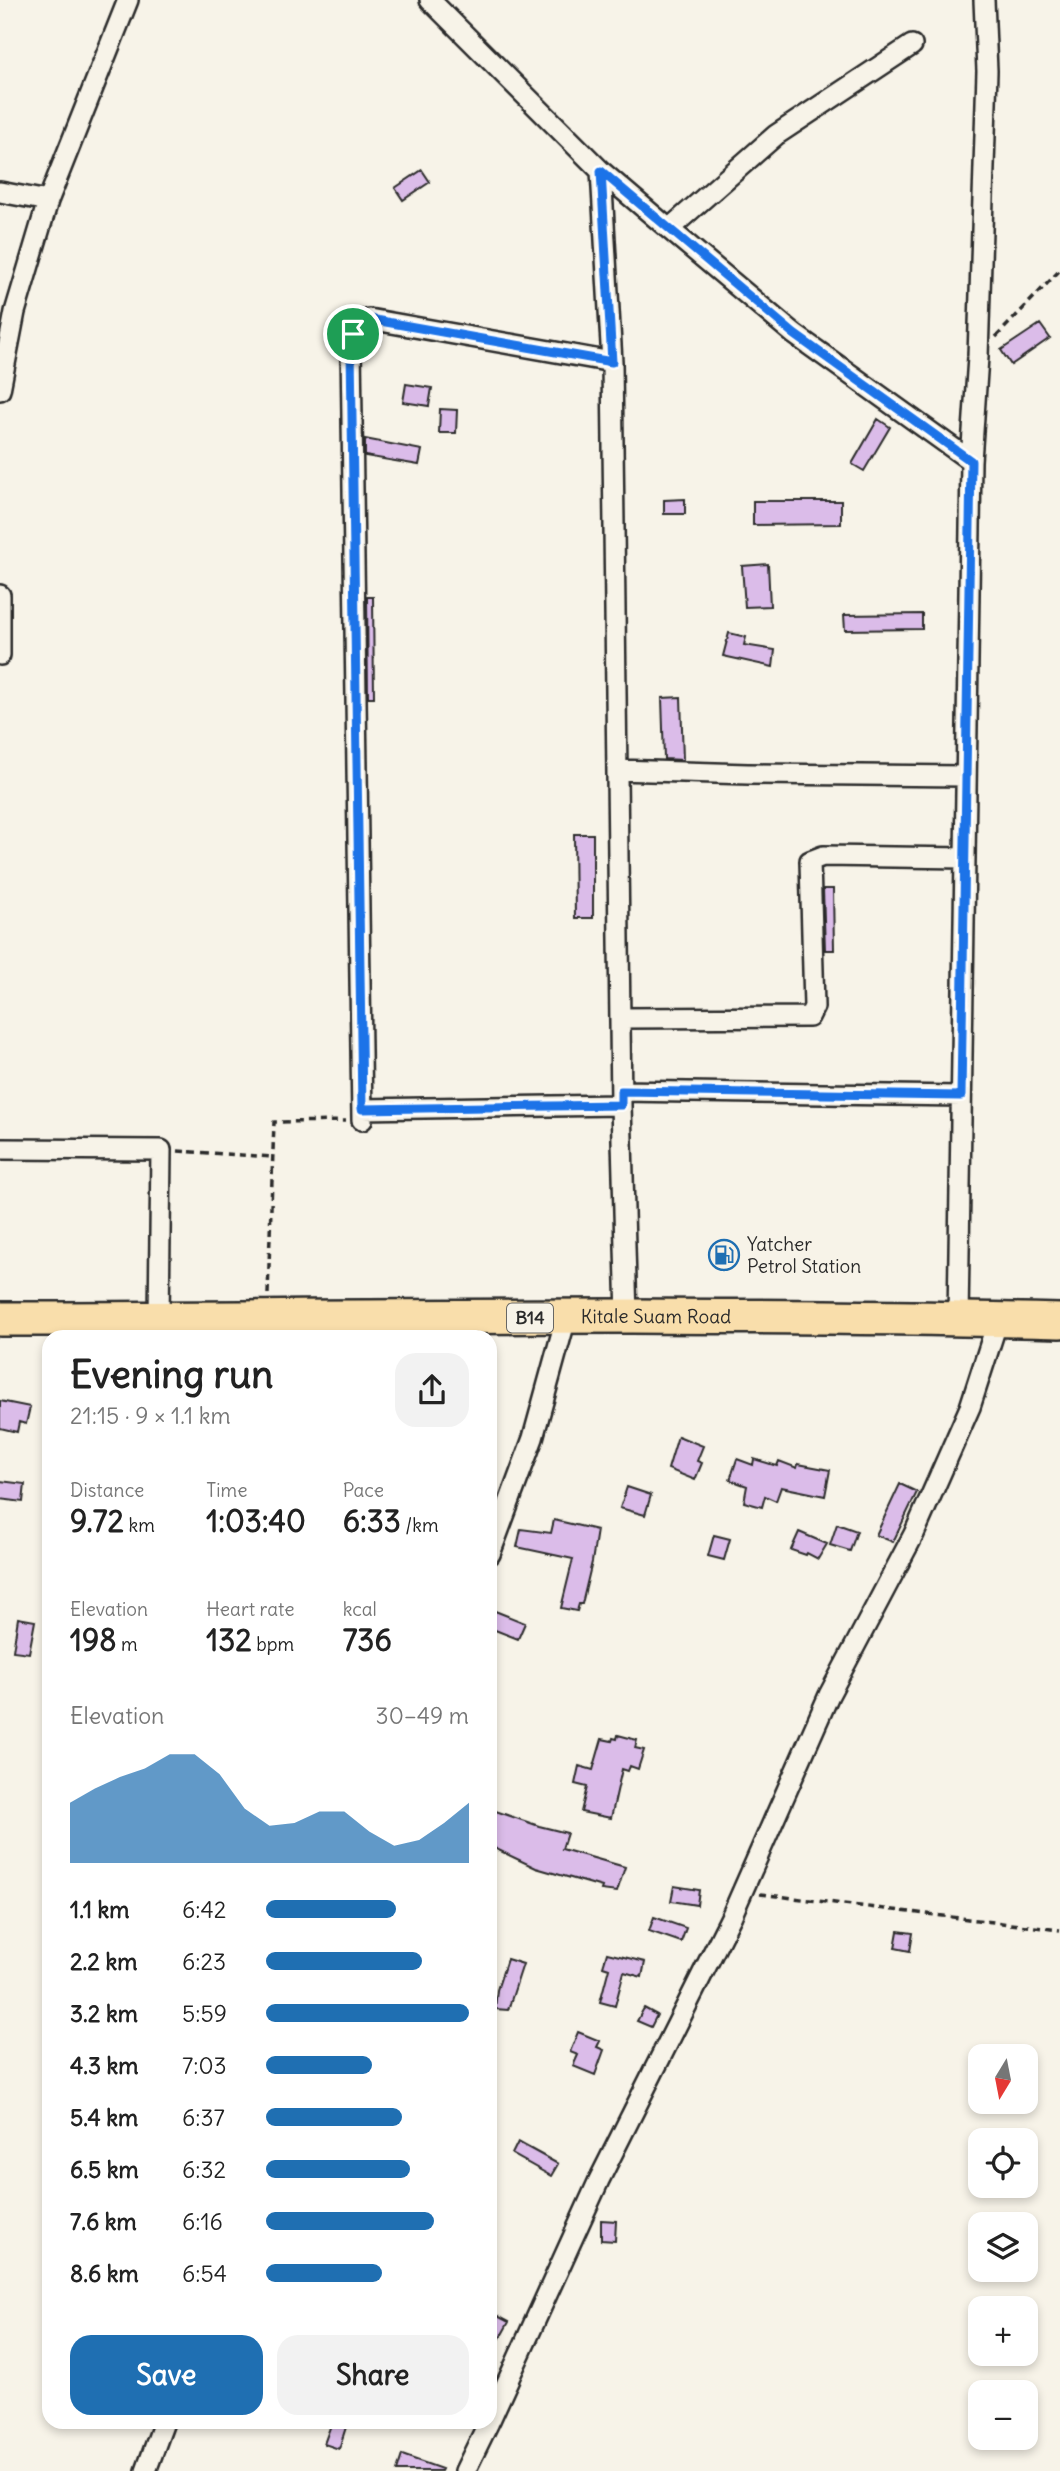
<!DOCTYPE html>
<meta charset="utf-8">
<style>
body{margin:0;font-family:Delius,sans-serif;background:#f2f2f2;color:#222;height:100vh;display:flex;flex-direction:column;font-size:26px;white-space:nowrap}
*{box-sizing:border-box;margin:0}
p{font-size:23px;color:#767676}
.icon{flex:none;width:38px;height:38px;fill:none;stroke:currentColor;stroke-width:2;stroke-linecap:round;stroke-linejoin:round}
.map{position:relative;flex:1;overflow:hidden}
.side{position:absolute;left:42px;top:1330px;width:455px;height:1099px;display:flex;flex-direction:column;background:#fff;border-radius:21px;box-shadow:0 4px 10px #0003}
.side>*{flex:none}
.needle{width:46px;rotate:190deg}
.buttons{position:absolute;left:968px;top:2044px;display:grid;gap:14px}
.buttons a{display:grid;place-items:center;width:70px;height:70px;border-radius:14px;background:#fff;box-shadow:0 4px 10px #0003;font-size:35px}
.pin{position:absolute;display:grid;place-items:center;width:60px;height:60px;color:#fff;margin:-30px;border:4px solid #fff;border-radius:50%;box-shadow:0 2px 7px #0007}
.round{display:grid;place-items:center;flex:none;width:74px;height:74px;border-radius:21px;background:#f2f2f2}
.summary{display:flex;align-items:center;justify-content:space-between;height:119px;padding:0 28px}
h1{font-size:38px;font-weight:800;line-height:52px}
.stats{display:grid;grid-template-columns:repeat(3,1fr);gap:10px;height:119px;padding:7px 28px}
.stats div{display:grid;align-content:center}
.stats b{font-size:30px;font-weight:800}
.stats small{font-size:19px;font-weight:400}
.stats p{font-size:19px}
.chart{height:196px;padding:14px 28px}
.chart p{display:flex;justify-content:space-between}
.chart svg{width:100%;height:126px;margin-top:7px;fill:#1f6fb2;opacity:.7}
.action{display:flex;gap:14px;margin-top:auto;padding:14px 28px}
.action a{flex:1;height:80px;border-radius:21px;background:#1f6fb2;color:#fff;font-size:28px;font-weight:800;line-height:80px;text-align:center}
.action a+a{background:#f2f2f2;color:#222}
ul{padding:0 28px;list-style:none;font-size:23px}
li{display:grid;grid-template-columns:112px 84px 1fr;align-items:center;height:52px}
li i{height:18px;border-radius:9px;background:#1f6fb2}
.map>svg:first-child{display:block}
</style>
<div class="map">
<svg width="1060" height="2471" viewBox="0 0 1060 2471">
<rect width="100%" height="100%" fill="#f7f3e8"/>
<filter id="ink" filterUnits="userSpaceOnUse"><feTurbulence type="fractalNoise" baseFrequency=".0143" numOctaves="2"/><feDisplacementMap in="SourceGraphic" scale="14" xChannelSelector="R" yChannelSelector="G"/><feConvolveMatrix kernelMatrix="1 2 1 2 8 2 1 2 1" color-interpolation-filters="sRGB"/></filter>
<g filter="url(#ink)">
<!-- building -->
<path fill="#dbbce9" stroke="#2b2b2b" stroke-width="2" d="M422 170 430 182 403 200 395 188Z
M1040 324 1050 338 1011 365 1001 350Z
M406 384 432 388 429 406 403 402Z
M440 409 457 410 456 433H439Z
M878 419 890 427 864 471 852 464Z
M365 439 422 450 419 465 365 456Z
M685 499V514H664V500Z
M753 501H841V524L753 525Z
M768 564 770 606 745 607 742 566Z
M367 597H373L374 697H368Z
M922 614V629L845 630 844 615Z
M729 633 746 637 744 645 775 650 773 667 723 656Z
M681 697 683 760 664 759 662 698Z
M574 834H593V918H575Z
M823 889H833L834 950H825Z
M0 1401 30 1407 26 1424 19 1422 17 1432 0 1428Z
M678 1436 703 1446 697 1461 702 1463 695 1480 668 1469Z
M737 1459 753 1465 754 1459 777 1466 779 1461 797 1468 798 1464 830 1470 825 1496 781 1487 776 1501 765 1496 762 1507 744 1502 747 1486 730 1480Z
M0 1481 25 1484 23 1502 0 1499Z
M900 1484 917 1492 893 1542 876 1535Z
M627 1487 651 1495 645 1515 620 1508Z
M554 1520 597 1530 592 1562 582 1604H579L577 1611 561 1608 573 1559 517 1547 521 1529 551 1533Z
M837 1524 857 1531 850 1551 830 1545Z
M799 1532 827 1544 818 1559 807 1553 806 1555 791 1550Z
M714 1535 730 1539 724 1560 708 1556Z
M490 1609 525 1623 518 1639 490 1628Z
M18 1618 35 1621 29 1653 13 1651Z
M618 1735 637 1740 635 1748 644 1750 638 1769 630 1766 628 1771 622 1769 611 1818 581 1812 587 1787 575 1784 579 1766 593 1770 602 1739 612 1741 613 1738 617 1739Z
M490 1809 539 1826 567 1833 562 1849 625 1867 617 1892 601 1890 602 1887 536 1868 490 1846Z
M674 1886 699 1890 697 1905 671 1901Z
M654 1917 686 1928 681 1942 649 1931Z
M898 1931 913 1933 910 1951 895 1948Z
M607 1953 645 1962 642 1977 624 1972 615 2006 600 2002 609 1968 603 1966Z
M507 1959 523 1964 508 2010 495 2009 497 1990Z
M644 2008 657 2015 651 2027 637 2021Z
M578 2032 600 2041 597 2047 604 2050 595 2075 573 2066 578 2055 570 2052Z
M518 2142 558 2164 551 2176 512 2154Z
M601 2220 616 2221 615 2241 601 2240Z
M490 2312 509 2322 490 2356Z
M332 2422 346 2427 339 2449 324 2444Z
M402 2455 442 2469 441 2471H397Z"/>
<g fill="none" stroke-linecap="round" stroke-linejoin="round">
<!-- street casing -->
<g stroke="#2b2b2b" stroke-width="24">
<path id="street" d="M430 0 601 171 669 229 794 334 971 461
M601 171 612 362 621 1105 627 1317
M0 192 48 201
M669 229 776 135 912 45
M0 390 15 312 48 201 128 0
M0 595V655
M617 770 748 774 966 776
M620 1018 809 1017 814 1007 810 861 823 856 965 858
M621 1091 961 1096
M362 1109 621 1105
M362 1120 351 348 355 328 359 321 369 319 612 362
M0 1149 161 1150 159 1319
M958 1319 971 461 978 357 987 71 984 0
M490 1554 533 1438 566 1318
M490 2420 599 2180 732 1915 829 1695 914 1534 970 1407 998 1320
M146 2471 164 2422
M465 2471 489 2422"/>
</g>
<!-- highway casing -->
<g stroke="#2b2b2b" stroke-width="38">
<g id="highway">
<path id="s1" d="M0 1319C353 1318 707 1312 1060 1321"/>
</g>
</g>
<!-- path -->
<path stroke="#2b2b2b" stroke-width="3.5" stroke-dasharray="7 5" stroke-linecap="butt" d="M996 337 1060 270
M178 1151 273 1157
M268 1294 274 1122 346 1121
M760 1894 1060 1930"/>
<!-- street -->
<use href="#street" stroke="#f7f3e8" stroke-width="19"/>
<!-- highway -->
<use href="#highway" stroke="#f9deab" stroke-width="33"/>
</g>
</g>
<g fill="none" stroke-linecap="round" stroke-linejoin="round" filter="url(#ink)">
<!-- route casing -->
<g stroke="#fff" stroke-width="14">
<path id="route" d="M601 171 794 334 971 461 961 1096 621 1091V1105L362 1109 351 348 355 328 359 321 369 319 612 362Z"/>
</g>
<!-- route -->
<use href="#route" stroke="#1a73e8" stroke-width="9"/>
</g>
<!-- icons -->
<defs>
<g id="fuel-ring" transform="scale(1.575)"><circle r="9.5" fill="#f7f3e8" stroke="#1f6fb2" stroke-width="1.5"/><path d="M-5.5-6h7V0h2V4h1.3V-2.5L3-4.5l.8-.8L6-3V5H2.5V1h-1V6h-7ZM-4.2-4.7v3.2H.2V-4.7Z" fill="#1f6fb2"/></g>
</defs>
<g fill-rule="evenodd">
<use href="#fuel-ring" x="724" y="1255"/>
</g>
<g text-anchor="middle" stroke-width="5" stroke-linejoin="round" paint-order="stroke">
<!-- shield labels -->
<rect fill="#f7f3e8" stroke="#686764" stroke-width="2" x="507" y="1303.5" width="46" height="29" rx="5"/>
<g font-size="18" font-weight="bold" fill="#2b2b2b">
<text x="530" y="1324">B14</text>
</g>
<!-- poi labels -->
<g font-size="19" fill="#2b2b2b" stroke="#f7f3e8" text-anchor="start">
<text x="747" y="1251">Yatcher<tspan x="747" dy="22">Petrol Station</tspan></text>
</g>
<!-- street labels -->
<g font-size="19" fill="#2b2b2b" stroke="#f7f3e8">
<text dy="7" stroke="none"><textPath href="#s1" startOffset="656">Kitale Suam Road</textPath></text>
</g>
</g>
</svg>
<div class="buttons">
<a><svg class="needle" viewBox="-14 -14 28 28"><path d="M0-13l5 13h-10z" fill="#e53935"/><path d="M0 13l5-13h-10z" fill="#767676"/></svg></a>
<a><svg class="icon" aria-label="locate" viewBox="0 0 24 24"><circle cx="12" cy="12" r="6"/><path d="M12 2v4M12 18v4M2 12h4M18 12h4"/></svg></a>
<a><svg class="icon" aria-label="layers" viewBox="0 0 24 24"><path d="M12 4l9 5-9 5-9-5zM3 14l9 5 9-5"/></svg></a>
<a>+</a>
<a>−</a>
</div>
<div class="pin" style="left:353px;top:334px;background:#1e9e55"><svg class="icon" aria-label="arrive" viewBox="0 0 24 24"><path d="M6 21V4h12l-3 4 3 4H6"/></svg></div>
<section class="side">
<div class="summary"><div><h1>Evening run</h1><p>21:15 · 9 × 1.1 km</p></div><a class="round"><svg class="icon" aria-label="share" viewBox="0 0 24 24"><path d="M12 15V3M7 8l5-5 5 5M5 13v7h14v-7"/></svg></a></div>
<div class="stats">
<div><p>Distance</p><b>9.72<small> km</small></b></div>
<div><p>Time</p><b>1:03:40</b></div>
<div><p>Pace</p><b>6:33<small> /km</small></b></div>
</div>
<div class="stats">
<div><p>Elevation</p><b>198<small> m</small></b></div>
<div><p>Heart rate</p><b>132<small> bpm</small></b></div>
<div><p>kcal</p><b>736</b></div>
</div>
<div class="chart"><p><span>Elevation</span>30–49 m</p>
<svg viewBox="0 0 160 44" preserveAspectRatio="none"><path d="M0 44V23L10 18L20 14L30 11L40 6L50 6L60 13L70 25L80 31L90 30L100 26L110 26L120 33L130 38L140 36L150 30L160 23V44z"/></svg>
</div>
<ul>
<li><b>1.1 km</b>6:42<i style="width:64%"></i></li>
<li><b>2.2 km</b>6:23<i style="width:77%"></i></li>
<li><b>3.2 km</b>5:59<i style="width:100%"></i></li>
<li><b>4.3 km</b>7:03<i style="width:52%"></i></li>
<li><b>5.4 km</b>6:37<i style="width:67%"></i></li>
<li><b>6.5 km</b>6:32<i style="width:71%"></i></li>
<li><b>7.6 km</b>6:16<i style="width:83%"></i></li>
<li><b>8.6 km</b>6:54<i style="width:57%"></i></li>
</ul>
<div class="action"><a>Save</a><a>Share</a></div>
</section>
</div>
